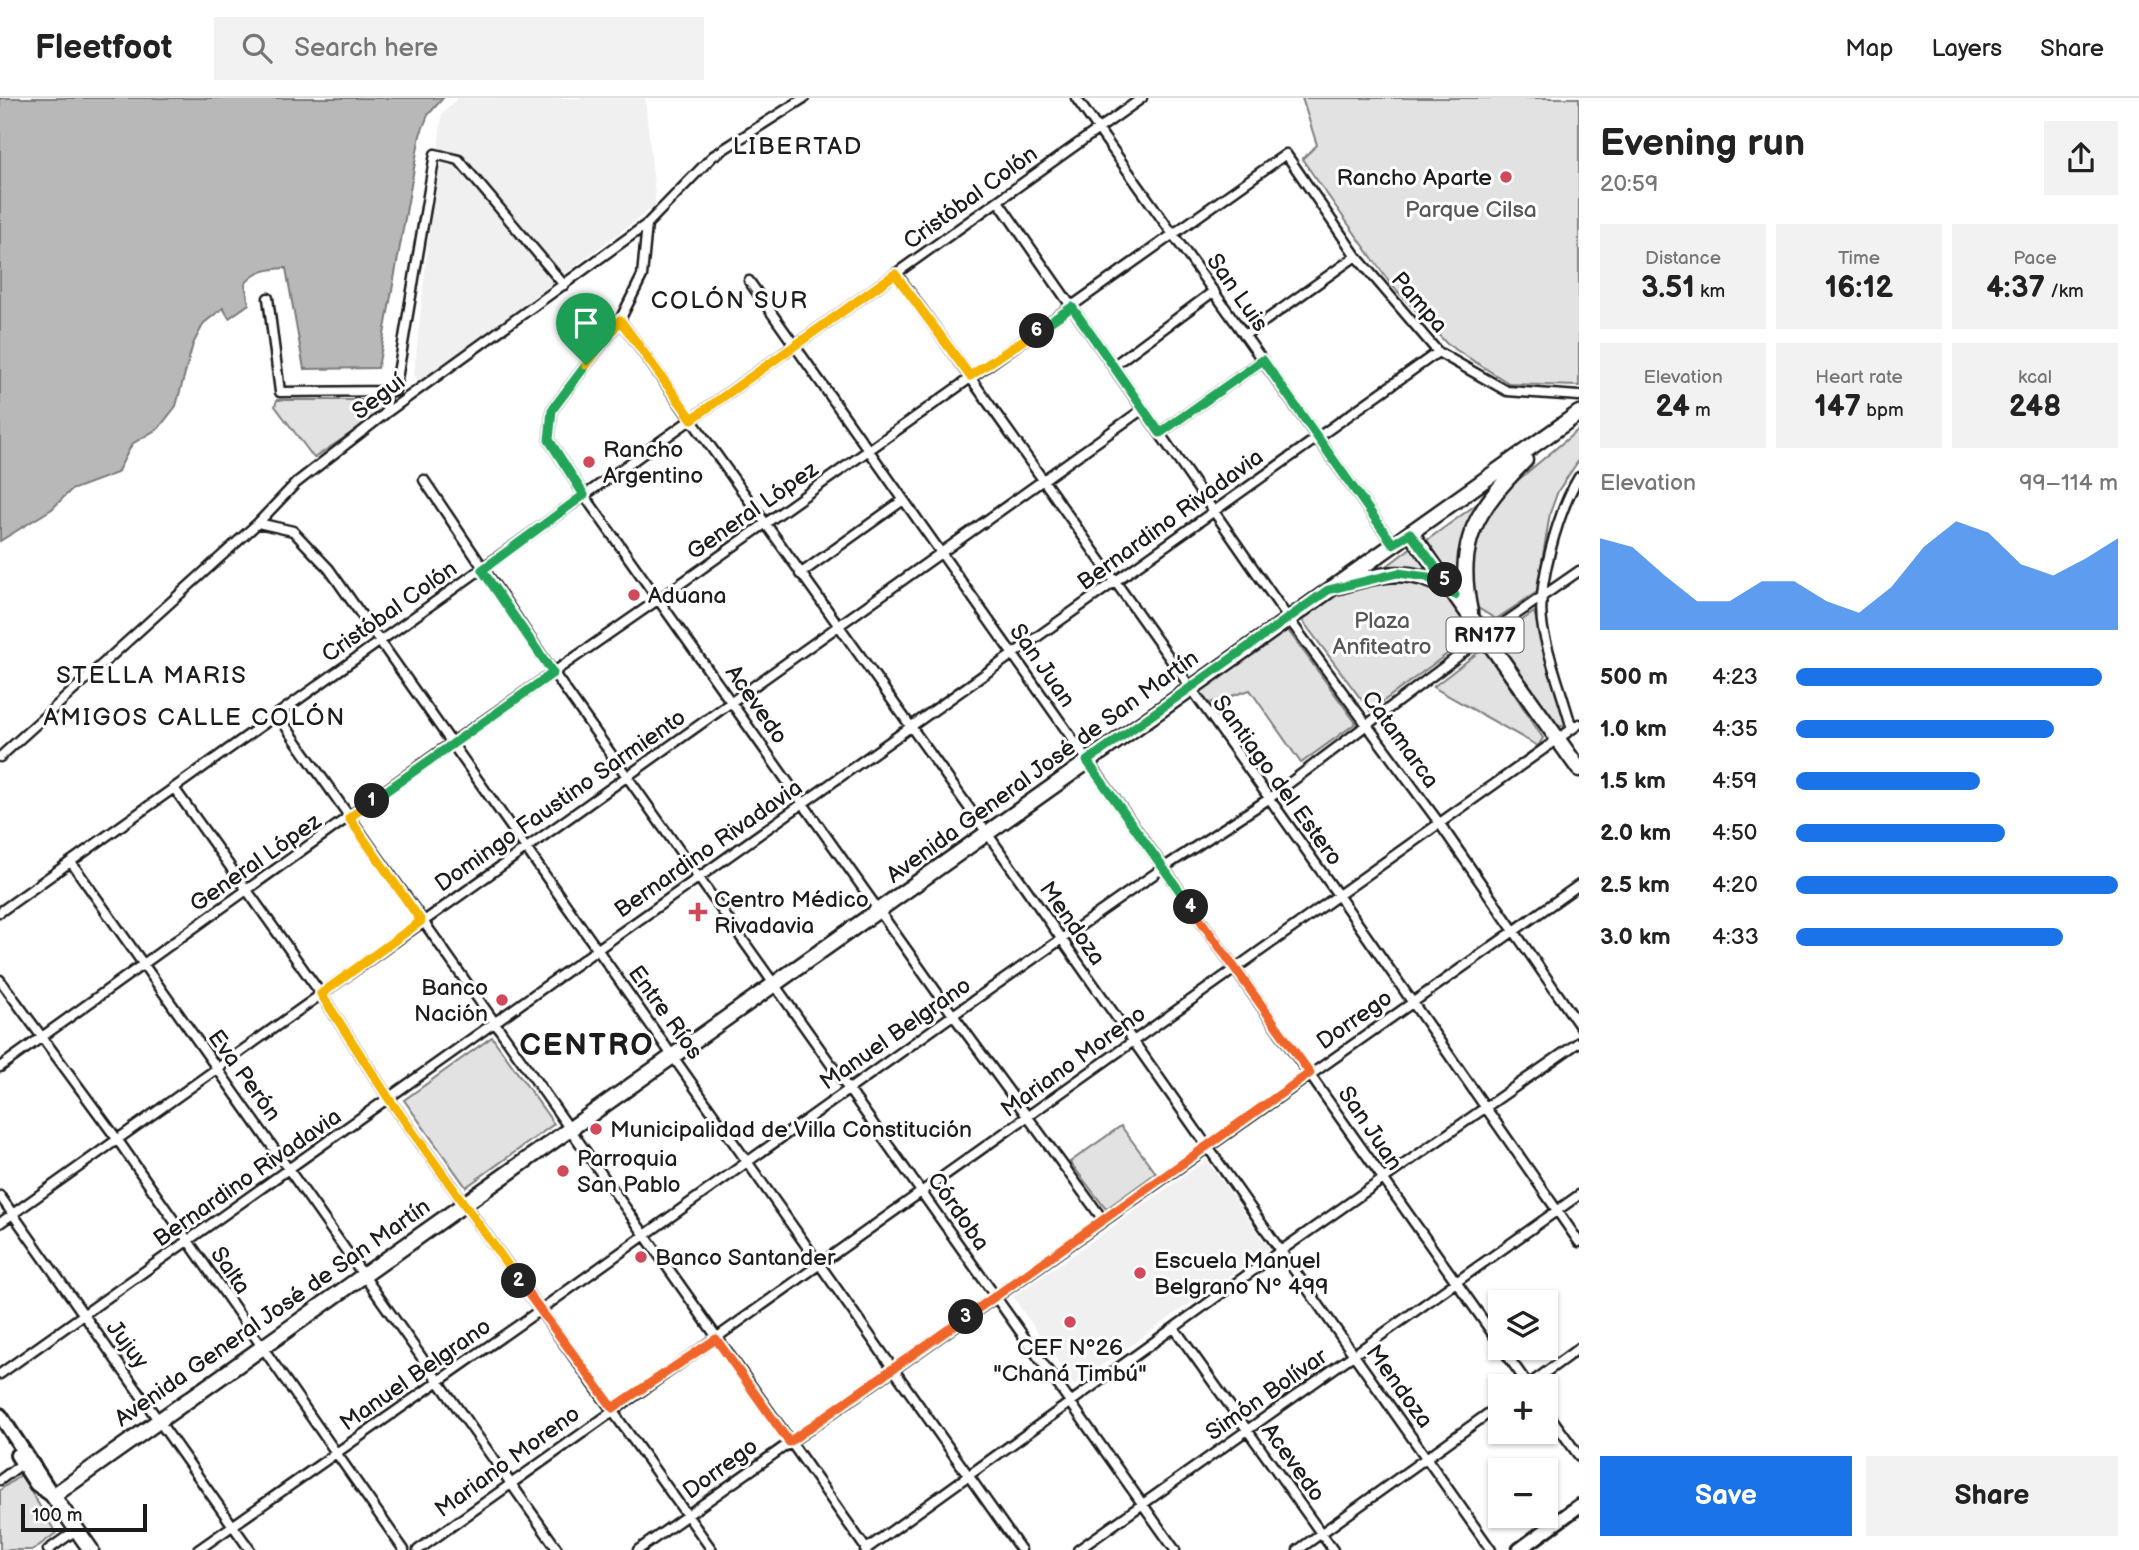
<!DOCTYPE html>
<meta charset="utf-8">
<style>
body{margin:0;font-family:"Balsamiq Sans",sans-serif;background:#f2f2f2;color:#222;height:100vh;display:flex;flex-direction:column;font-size:26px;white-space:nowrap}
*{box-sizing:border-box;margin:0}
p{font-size:23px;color:#767676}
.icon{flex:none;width:38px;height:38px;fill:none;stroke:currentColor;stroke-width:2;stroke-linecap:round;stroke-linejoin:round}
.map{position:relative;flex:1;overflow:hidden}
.details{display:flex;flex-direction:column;background:#fff;width:560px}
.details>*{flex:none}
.buttons{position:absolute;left:1488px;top:1192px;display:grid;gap:14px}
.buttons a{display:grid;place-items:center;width:70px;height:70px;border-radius:0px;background:#fff;box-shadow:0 2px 5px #0004;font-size:35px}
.scale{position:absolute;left:21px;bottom:18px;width:126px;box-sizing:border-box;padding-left:7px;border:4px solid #1c1c1c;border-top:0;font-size:19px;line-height:24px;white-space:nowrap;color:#1c1c1c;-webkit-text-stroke:5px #fff;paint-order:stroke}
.pin{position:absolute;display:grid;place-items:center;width:60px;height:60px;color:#fff;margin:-72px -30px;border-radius:50% 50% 50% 0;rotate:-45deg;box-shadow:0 0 7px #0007}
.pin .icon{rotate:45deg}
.km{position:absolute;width:35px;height:35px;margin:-18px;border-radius:50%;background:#222;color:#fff;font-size:19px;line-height:35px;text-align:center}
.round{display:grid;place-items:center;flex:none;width:74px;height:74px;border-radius:0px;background:#f2f2f2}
.head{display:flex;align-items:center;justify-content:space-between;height:119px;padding:0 21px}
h1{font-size:38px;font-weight:700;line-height:52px}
.stats{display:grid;grid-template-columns:repeat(3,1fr);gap:10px;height:119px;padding:7px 21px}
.stats div{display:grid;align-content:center;border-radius:0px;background:#f2f2f2;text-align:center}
.stats b{font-size:30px;font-weight:700}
.stats small{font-size:19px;font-weight:400}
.stats p{font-size:19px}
.chart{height:196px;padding:14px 21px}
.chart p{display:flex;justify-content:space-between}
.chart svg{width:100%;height:126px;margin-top:7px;fill:#1a73e8;opacity:.7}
.button{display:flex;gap:14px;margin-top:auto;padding:14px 21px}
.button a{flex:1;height:80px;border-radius:0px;background:#1a73e8;color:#fff;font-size:28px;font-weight:700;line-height:80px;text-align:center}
.button a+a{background:#f2f2f2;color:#222}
ul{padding:0 21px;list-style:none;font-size:23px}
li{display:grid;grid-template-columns:112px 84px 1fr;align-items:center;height:52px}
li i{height:18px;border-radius:9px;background:#1a73e8}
header{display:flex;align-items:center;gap:42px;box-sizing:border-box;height:98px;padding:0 35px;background:#fff;border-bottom:2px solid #e0e0e0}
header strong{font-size:33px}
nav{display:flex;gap:38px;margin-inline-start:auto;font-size:24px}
.search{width:490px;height:63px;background:#f2f2f2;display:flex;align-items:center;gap:18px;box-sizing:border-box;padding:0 24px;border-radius:0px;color:#767676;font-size:26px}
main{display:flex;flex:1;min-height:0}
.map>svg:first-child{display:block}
</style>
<header>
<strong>Fleetfoot</strong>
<div class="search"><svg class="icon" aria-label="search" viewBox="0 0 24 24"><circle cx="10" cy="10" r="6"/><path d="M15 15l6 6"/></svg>Search here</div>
<nav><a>Map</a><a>Layers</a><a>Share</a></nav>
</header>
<main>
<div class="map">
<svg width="1579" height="1452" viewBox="0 0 1579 1452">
<rect width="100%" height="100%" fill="#fff"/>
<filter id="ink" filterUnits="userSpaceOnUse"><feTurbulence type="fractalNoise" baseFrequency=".0143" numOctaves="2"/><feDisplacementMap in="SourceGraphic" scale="14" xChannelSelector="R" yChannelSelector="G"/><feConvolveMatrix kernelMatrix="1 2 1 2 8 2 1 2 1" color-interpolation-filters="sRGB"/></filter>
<g filter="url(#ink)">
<!-- built -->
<path fill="#f0f0f0" d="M458 0H645L656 107 419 286 414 276 442 16Z
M1207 1062 1269 1150 1074 1287 1013 1199Z"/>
<!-- green -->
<path fill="#e2e2e2" stroke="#7f7f7f" stroke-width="2" d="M1302 0H1579V288L1510 286 1447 246 1390 185 1302 61 1317 47Z
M277 302H376L378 317 314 360 275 308Z
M1579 331V362L1558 393 1550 415 1537 494 1496 521 1478 510 1470 483 1478 428 1499 398Z
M1484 401 1462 493 1427 442Z
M1412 449 1434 480 1379 474Z
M1398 475 1446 497 1474 536 1370 613 1302 522 1348 487Z
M1534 514 1568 627 1558 629 1497 540Z
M1287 531 1356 625 1301 665 1250 592 1207 606 1198 592Z
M1484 550 1543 640 1538 648 1433 589Z
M492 939 554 1026 466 1089 404 1002Z
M1121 1028 1156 1075 1106 1111 1070 1064Z
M21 1377 56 1435 33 1452H0V1392Z"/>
<!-- water -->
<path fill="#b8b8b8" stroke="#7a7a7a" stroke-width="2" d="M0 0H443L428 17 420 37 378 270 304 271 286 170C270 171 256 172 245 186L249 206 229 220 223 210 204 225 193 246 176 308 159 330 132 346 117 375 71 392 52 411 0 443Z"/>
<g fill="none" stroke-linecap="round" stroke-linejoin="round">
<!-- street casing -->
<g stroke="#1c1c1c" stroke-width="13">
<path id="street" d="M1076 0 1393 446
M998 103 1288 520 1440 726 1579 927
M647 126 642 178 620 222 552 312 549 342 584 397 953 917 1104 1123
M896 175 1338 797 1579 1144
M749 183 1500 1246
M268 200 280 294 395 293 435 56 459 62 564 187
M620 222 987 735 1491 1452
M1245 237 1356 158
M1113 268 1214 193
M386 315 387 293
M1160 335 1263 262
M424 382 553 574 1175 1452
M258 425 293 433 329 471 1021 1452
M800 476 902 403
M277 616 867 1452
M1572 631C1563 598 1550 564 1543 531 1535 492 1558 413 1579 379
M0 659 258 425 296 385 386 315 647 126 713 58 804 0
M174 690 321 896 389 1001 712 1452
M71 764 558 1452
M0 814 1142 0
M0 882 117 1041 404 1452
M0 969 450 646 659 501 1286 56 1356 158 1438 254 1507 293 1579 298
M0 1098 250 1452
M0 1125 1143 311
M1175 1231 1333 1452
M1502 1250 1529 1288
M0 1276 1438 254
M1527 1288 1579 1250
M1545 1311 1579 1358
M0 1382 23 1365
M48 1452 76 1432
M198 1452 540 1212 953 917 1163 770 1267 702 1485 538 1579 473
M418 1452 1579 626
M638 1452 1579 787
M865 1452 1279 1154 1579 944
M1078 1452 1579 1097
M1298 1452 1500 1307"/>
</g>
<!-- secondary casing -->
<g stroke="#1c1c1c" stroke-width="18">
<path id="secondary" d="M0 1317 53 1398
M17 1357 36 1386 50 1396
M1519 1452 1579 1408"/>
</g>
<!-- primary casing -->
<g stroke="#1c1c1c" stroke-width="19">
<path id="primary" d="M1411 435 1579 671
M1339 488C1380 477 1408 467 1447 491
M1470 514C1455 442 1477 412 1525 362
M91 1452 53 1398 1579 315"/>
</g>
<!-- street -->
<use href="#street" stroke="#fff" stroke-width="8"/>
<!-- secondary -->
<use href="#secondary" stroke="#fff" stroke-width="12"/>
<!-- primary -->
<use href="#primary" stroke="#fff" stroke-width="14"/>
</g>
</g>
<g fill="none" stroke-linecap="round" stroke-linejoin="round" filter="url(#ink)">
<!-- split-1 casing -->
<g stroke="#fff" stroke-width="14">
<path id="split-1" d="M372 703 553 575 482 472 584 397 549 342 552 312 586 267"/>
</g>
<!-- split-2 casing -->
<g stroke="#fff" stroke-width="14">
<path id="split-2" d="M372 703 349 720 421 823 321 896 389 1001 519 1183"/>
</g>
<!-- split-3 casing -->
<g stroke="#fff" stroke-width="14">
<path id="split-3" d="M519 1183 613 1310 716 1241 789 1344 966 1219"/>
</g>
<!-- split-4 casing -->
<g stroke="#fff" stroke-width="14">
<path id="split-4" d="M966 1219 1310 975 1191 809"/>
</g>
<!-- split-5 casing -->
<g stroke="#fff" stroke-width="14">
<path id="split-5" d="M1191 809 1087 663 1328 492 1398 475 1427 479 1455 497 1445 482"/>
</g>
<!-- split-6 casing -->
<g stroke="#fff" stroke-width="14">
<path id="split-6" d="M1037 233 1072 209 1160 335 1263 262 1393 446 1410 435 1445 482"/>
</g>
<!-- split-7 casing -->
<g stroke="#fff" stroke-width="14">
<path id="split-7" d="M586 267 620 222 692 321 895 176 970 278 1037 233"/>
</g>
<!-- split-1 -->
<use href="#split-1" stroke="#22a559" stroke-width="9"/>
<!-- split-2 -->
<use href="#split-2" stroke="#f5b400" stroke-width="9"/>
<!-- split-3 -->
<use href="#split-3" stroke="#f0652b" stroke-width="9"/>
<!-- split-4 -->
<use href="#split-4" stroke="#f0652b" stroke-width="9"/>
<!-- split-5 -->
<use href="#split-5" stroke="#22a559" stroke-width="9"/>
<!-- split-6 -->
<use href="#split-6" stroke="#22a559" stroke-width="9"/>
<!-- split-7 -->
<use href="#split-7" stroke="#f5b400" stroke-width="9"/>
</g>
<!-- markers -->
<g fill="#d1495b" stroke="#fff" stroke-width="2.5">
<circle cx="1506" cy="79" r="7"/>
<circle cx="589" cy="364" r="7"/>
<circle cx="634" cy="497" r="7"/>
<path d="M694.5 803.5h7v7h7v7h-7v7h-7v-7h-7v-7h7z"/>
<circle cx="502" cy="902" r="7"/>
<circle cx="596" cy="1031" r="7"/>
<circle cx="563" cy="1073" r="7"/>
<circle cx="641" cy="1159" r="7"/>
<circle cx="1140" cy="1175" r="7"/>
<circle cx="1070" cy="1224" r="7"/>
</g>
<g text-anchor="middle" stroke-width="6" stroke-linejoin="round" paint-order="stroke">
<!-- shield labels -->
<rect fill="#fff" stroke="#606060" stroke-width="2" x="1446.5" y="519.5" width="77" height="35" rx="5"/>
<g font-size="21" font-weight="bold" fill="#1c1c1c">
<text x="1485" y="544">RN177</text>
</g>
<!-- poi labels -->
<g font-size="23" fill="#1c1c1c" stroke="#fff" text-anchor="start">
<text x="1492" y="87" text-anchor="end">Rancho Aparte</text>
<text x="603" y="359">Rancho<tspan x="603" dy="26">Argentino</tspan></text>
<text x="648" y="505">Aduana</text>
<text x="714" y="809">Centro Médico<tspan x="714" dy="26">Rivadavia</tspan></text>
<text x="488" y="897" text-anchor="end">Banco<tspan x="488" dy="26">Nación</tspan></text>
<text x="610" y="1039">Municipalidad de Villa Constitución</text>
<text x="577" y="1068">Parroquia<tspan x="577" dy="26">San Pablo</tspan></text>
<text x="655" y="1167">Banco Santander</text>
<text x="1154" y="1170">Escuela Manuel<tspan x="1154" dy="26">Belgrano Nº 499</tspan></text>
<text x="1070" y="1257" text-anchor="middle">CEF Nº26<tspan x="1070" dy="26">"Chaná Timbú"</tspan></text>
</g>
<!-- street labels -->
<g font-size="23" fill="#1c1c1c" stroke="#fff">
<text transform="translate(970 99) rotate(-36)" y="8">Cristóbal Colón</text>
<text transform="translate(1238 194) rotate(55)" y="8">San Luis</text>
<text transform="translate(1420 204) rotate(49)" y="8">Pampa</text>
<text transform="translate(378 298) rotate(-37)" y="8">Seguí</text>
<text transform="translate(752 412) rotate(-35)" y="8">General López</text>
<text transform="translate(1170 421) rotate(-36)" y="8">Bernardino Rivadavia</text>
<text transform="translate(389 513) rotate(-35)" y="8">Cristóbal Colón</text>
<text transform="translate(1043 567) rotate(55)" y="8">San Juan</text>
<text transform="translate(757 606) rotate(55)" y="8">Acevedo</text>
<text transform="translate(1401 641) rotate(54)" y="8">Catamarca</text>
<text transform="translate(1042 668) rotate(-36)" y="8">Avenida General José de San Martín</text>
<text transform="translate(1278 682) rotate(54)" y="8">Santiago del Estero</text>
<text transform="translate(560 702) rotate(-35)" y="8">Domingo Faustino Sarmiento</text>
<text transform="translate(708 750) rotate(-35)" y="8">Bernardino Rivadavia</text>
<text transform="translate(255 764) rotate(-35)" y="8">General López</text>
<text transform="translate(1073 825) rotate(55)" y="8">Mendoza</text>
<text transform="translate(666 914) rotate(54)" y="8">Entre Ríos</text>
<text transform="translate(1354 921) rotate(-35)" y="8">Dorrego</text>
<text transform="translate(895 935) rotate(-35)" y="8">Manuel Belgrano</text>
<text transform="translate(1073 963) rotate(-36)" y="8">Mariano Moreno</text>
<text transform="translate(245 977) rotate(54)" y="8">Eva Perón</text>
<text transform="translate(1371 1030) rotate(56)" y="8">San Juan</text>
<text transform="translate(247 1079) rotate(-35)" y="8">Bernardino Rivadavia</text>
<text transform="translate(959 1113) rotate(55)" y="8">Córdoba</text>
<text transform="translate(231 1172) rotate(56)" y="8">Salta</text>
<text transform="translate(272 1214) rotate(-35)" y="8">Avenida General José de San Martín</text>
<text transform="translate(128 1246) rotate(53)" y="8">Jujuy</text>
<text transform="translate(415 1276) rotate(-35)" y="8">Manuel Belgrano</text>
<text transform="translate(1400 1288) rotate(54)" y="8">Mendoza</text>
<text transform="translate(1266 1296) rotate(-35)" y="8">Simón Bolívar</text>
<text transform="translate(507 1363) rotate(-36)" y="8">Mariano Moreno</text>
<text transform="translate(1294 1364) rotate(54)" y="8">Acevedo</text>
<text transform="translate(720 1370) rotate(-36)" y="8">Dorrego</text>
</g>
<!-- park labels -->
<g font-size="23" fill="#575757" stroke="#fff">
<text x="1471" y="119">Parque Cilsa</text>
<text x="1382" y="530">Plaza<tspan x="1382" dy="26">Anfiteatro</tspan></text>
</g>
<!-- neighbourhood labels -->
<g font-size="24" letter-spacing="2" fill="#1c1c1c" stroke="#fff">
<text x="798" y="56">LIBERTAD</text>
<text x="730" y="210">COLÓN SUR</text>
<text x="152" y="585">STELLA MARIS</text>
<text x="195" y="627">AMIGOS CALLE COLÓN</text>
</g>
<!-- district labels -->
<g font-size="30" font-weight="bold" letter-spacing="2" fill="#1c1c1c" stroke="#fff">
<text x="587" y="957">CENTRO</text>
</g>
</g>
</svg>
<div class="buttons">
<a><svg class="icon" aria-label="layers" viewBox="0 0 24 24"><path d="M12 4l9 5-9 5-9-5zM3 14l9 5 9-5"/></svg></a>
<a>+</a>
<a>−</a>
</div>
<div class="scale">100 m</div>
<div class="pin" style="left:586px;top:267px;background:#1e9e55"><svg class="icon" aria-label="arrive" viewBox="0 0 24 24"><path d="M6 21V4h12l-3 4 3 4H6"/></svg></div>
<b class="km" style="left:372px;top:703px">1</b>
<b class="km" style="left:519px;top:1183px">2</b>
<b class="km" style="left:966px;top:1219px">3</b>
<b class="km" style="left:1191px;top:809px">4</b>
<b class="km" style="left:1445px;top:482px">5</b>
<b class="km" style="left:1037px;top:233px">6</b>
</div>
<section class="details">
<div class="head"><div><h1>Evening run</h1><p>20:59</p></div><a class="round"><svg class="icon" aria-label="share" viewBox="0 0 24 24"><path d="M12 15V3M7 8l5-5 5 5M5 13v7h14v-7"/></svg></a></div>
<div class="stats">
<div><p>Distance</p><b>3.51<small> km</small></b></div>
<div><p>Time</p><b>16:12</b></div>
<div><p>Pace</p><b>4:37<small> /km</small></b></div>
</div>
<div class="stats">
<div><p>Elevation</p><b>24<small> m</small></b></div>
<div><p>Heart rate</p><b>147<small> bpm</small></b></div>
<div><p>kcal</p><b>248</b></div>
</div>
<div class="chart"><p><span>Elevation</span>99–114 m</p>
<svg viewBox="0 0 160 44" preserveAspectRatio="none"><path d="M0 44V12L10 15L20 25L30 34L40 34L50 27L60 27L70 34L80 38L90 29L100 15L110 6L120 10L130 21L140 25L150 19L160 12V44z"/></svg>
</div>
<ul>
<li><b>500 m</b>4:23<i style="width:95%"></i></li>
<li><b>1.0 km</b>4:35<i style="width:80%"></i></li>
<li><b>1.5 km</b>4:59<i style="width:57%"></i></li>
<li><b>2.0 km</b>4:50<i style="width:65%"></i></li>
<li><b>2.5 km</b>4:20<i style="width:100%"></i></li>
<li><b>3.0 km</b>4:33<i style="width:83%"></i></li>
</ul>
<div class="button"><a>Save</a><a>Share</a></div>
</section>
</main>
